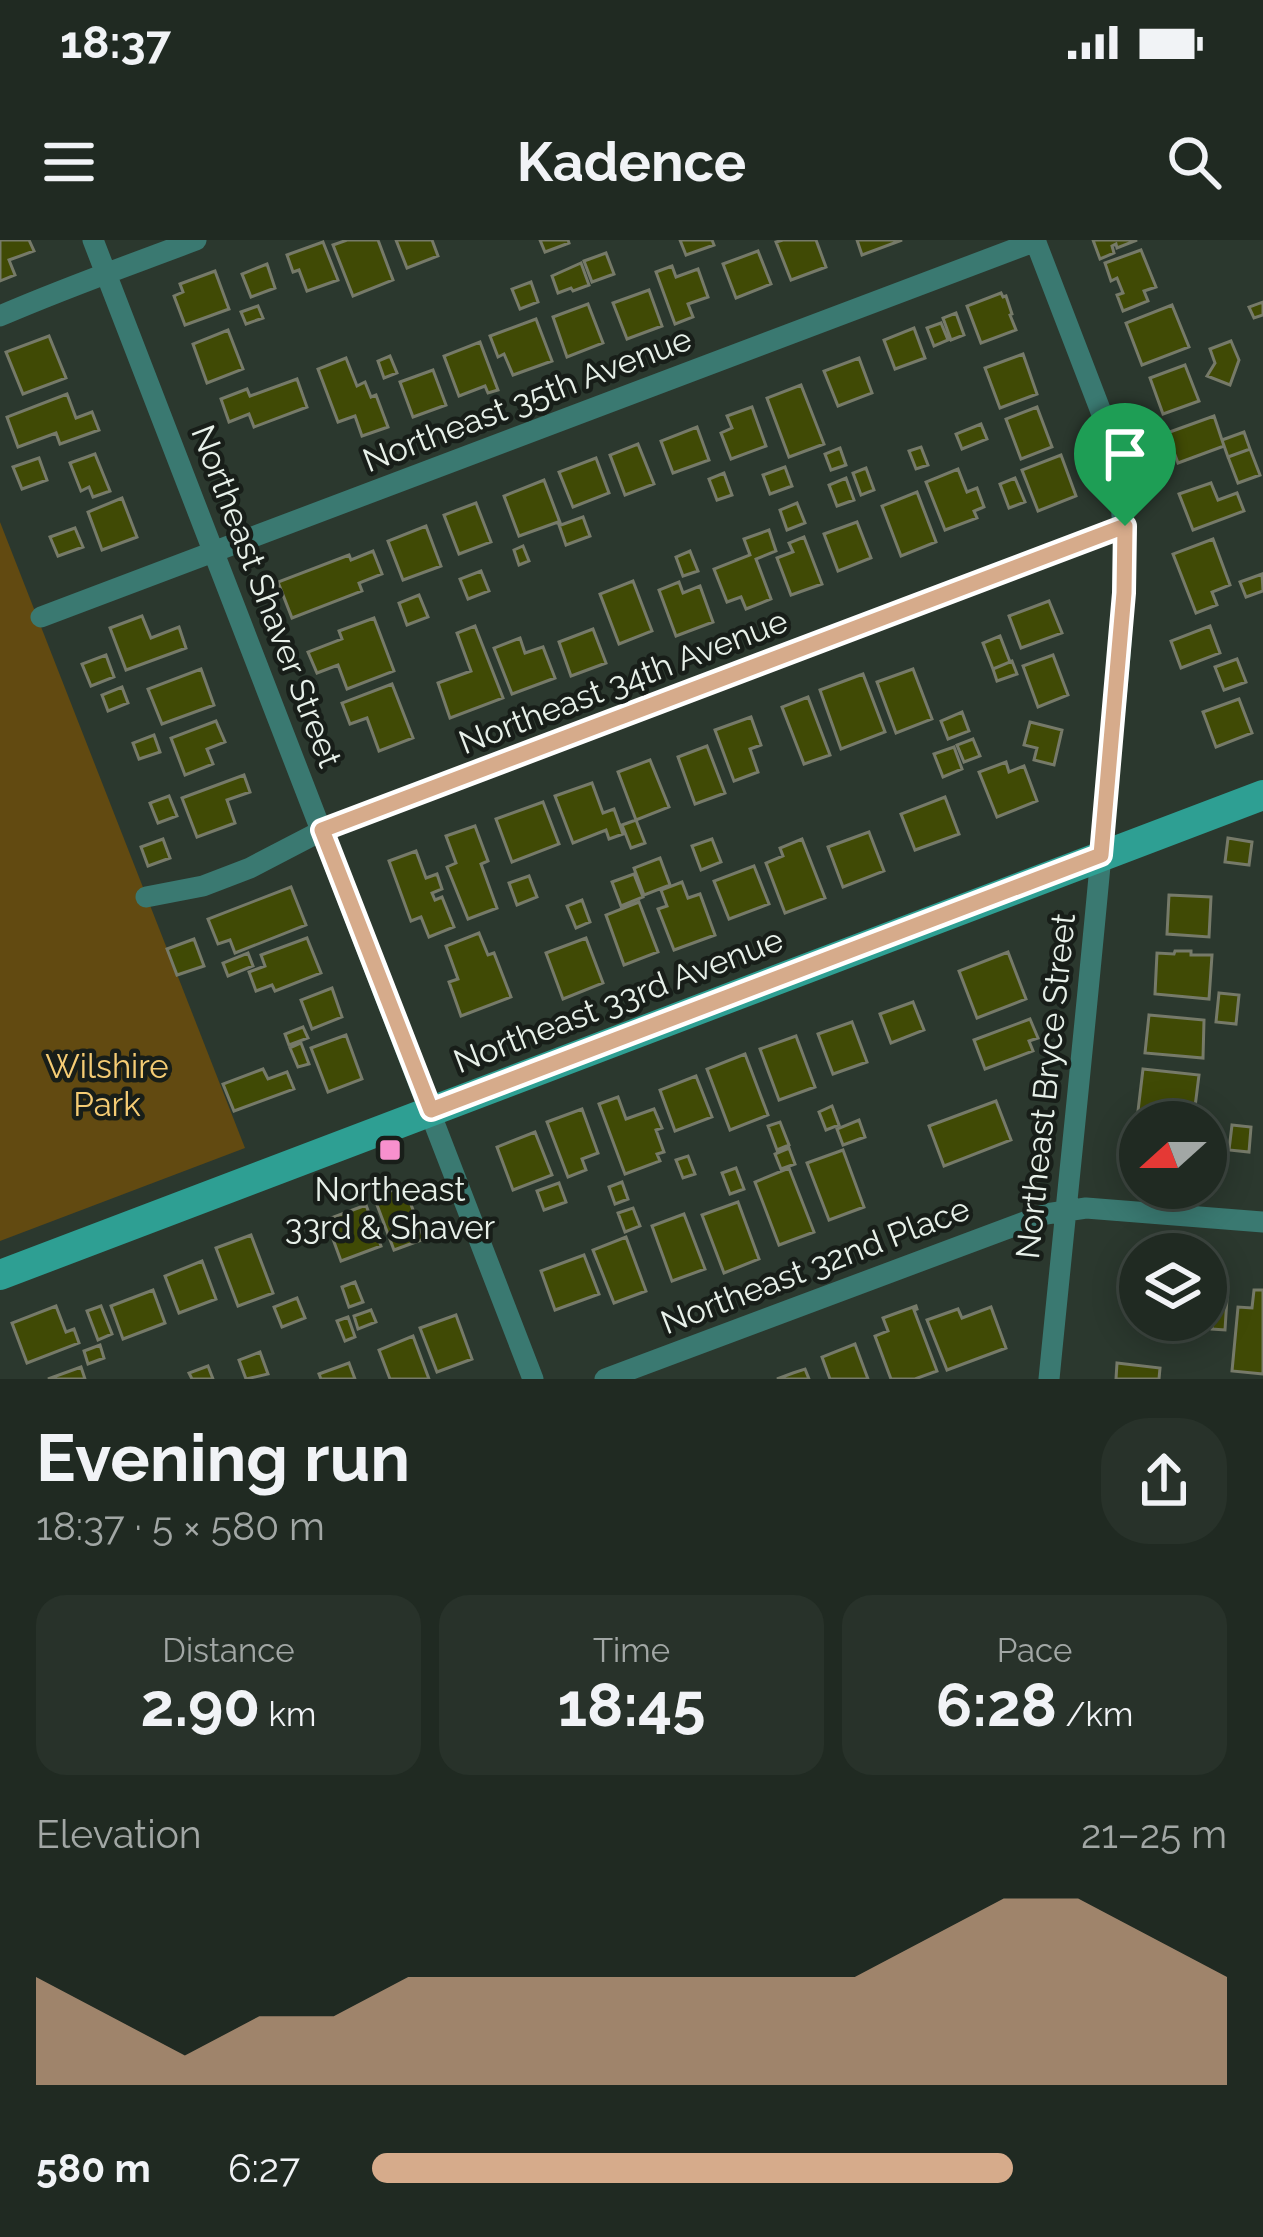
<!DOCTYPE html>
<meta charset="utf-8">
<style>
body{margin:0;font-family:Raleway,sans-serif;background:#28322a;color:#f1f3f6;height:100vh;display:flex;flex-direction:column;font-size:45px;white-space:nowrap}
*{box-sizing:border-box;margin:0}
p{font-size:39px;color:#a2a7a5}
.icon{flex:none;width:66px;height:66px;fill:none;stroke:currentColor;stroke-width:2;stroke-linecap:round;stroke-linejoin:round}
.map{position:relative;height:1139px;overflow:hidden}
.side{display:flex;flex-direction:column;background:#202a22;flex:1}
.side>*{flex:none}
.needle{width:78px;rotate:249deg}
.controls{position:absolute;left:1119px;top:861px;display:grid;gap:24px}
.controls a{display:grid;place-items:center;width:108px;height:108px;border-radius:50%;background:#202a22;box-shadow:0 6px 30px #0003,0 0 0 3px #3d4640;font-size:60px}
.pin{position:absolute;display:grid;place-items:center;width:102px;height:102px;color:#fff;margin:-123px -51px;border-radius:50% 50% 50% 0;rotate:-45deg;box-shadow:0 0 12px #0007}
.pin .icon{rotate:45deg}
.round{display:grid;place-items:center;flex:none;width:126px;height:126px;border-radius:48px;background:#28322a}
.summary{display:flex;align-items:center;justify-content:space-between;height:204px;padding:0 36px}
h1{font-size:66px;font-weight:700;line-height:90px}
.metrics{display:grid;grid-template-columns:repeat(3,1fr);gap:18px;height:204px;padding:12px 36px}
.metrics div{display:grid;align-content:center;border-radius:30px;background:#28322a;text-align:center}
.metrics b{font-size:60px;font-weight:700}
.metrics small{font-size:33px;font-weight:400}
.metrics p{font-size:33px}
.chart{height:336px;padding:24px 36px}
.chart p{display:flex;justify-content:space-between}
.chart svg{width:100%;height:216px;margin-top:12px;fill:#d6ab8b;opacity:.7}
ul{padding:0 36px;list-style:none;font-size:39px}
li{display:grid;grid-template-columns:192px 144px 1fr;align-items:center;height:90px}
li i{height:30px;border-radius:15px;background:#d6ab8b}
.status{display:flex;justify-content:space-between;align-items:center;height:84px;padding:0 60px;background:#202a22;direction:ltr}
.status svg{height:33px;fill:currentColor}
header{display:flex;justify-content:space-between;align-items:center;height:156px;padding:0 36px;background:#202a22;font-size:54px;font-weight:700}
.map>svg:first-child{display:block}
</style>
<div class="status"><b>18:37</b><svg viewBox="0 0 49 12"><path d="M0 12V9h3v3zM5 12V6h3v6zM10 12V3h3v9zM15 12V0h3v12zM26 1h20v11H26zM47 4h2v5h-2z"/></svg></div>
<header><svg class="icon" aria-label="menu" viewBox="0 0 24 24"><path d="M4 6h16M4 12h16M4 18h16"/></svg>Kadence<svg class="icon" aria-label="search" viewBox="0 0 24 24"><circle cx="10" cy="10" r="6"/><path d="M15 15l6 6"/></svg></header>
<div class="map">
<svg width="1263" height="1139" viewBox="0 0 1263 1139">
<rect width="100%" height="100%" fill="#2b382e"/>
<!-- green -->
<path fill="#624a11" d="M0 282 245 908 0 1001Z"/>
<!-- building -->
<path fill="#404a05" stroke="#767a69" stroke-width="3" d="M0 0H29L34 11 9 20 15 35 0 41Z
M347 0H378L393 40 353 56 333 5Z
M396 0H432L438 16 407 28Z
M540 0H568L569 3 545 12Z
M680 0H712L714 5 686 15Z
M783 0H816L826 27 791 40 776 2Z
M857 0H902L862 15Z
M1093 0H1137L1117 8 1116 4 1112 6 1114 13 1100 19Z
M323 2 338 40 307 51 299 30 293 32 287 15Z
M1141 10 1156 47 1144 51 1148 61 1123 71 1117 55 1123 53 1117 38 1111 41 1105 23Z
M758 11 771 44 736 58 723 24Z
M606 13 614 34 592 42 584 21Z
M581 23 589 45 573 51 571 48 558 53 552 36Z
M267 24 275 48 251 57 242 34Z
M672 26 676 37 698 29 708 57 688 64 693 77 675 84 656 32Z
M215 31 229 69 185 85 174 56 183 52 180 44Z
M531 42 538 62 520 69 512 49Z
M649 50 662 86 627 99 613 63Z
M1001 53 1003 57 1006 56 1012 74 1010 75 1016 90 981 103 967 66Z
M1263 62V75L1254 78 1249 67Z
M588 64 603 103 567 117 553 77Z
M1172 65 1189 107 1142 125 1126 83Z
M258 66 263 78 246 84 241 72Z
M956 73 964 95 951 100 943 78Z
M536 79 552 121 513 135 504 114 498 117 490 96Z
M941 83 948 100 934 106 927 88Z
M914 88 925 118 895 129 884 100Z
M228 90 243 129 207 143 193 104Z
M49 96 66 138 23 154 6 112Z
M1231 101 1239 120 1230 145 1207 136 1215 123 1210 109Z
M480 102 498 150 488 153 485 146 459 156 444 116Z
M1023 114 1037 154 1000 168 985 128Z
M390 116 397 133 384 138 378 121Z
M346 118 357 146 365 142 371 157 376 155 388 187 362 196 355 176 338 182 318 129Z
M859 118 872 153 838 166 824 131Z
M1185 125 1199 161 1163 174 1150 138Z
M433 130 446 165 413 177 400 142Z
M297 139 307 167 254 187 249 174 229 182 221 159 247 149 250 156Z
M801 145 824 204 789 217 767 158Z
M67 154 76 178 92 172 99 190 60 204 56 193 18 207 7 177Z
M752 167 766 206 731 219 721 193 732 188 727 176Z
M1037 167 1052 207 1021 219 1006 179Z
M1214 176 1224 206 1178 223 1167 193Z
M981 184 987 199 962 209 956 194Z
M697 187 709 220 673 233 661 201Z
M1244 192 1250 209 1228 217 1222 200Z
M638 204 654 244 625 255 610 215Z
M921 207 928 225 916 229 909 211Z
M840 208 846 225 831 230 825 214Z
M1250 209 1260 235 1238 243 1228 217Z
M95 214 110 251 93 257 89 247 81 251 70 223Z
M1061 215 1076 256 1038 271 1022 230Z
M39 218 47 240 22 249 13 227Z
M596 218 609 253 573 267 559 232Z
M785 227 792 246 770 254 763 235Z
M866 228 874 250 861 255 853 233Z
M958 229 967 252 977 248 984 267 974 271 977 278 945 290 926 242Z
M724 233 732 255 717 260 709 239Z
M846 238 854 260 837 266 829 245Z
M1015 238 1025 262 1009 268 1000 244Z
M544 240 561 285 583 277 590 296 566 305 558 282 519 296 504 256Z
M1211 243 1218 260 1237 253 1244 271 1193 290 1179 254Z
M917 252 936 302 901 316 882 266Z
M122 258 137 297 102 310 88 272Z
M476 263 491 302 459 314 444 275Z
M797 263 805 283 787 290 780 270Z
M857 282 871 318 838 331 824 294Z
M426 286 441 326 403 340 388 301Z
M75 288 83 307 58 316 50 297Z
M769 290 776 311 756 319 771 359 746 369 741 357 727 362 714 329 750 315 744 299Z
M804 297 822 344 791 355 777 318 793 312 789 303Z
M1213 299 1230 345 1212 352 1217 365 1196 373 1173 314Z
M523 306 529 321 519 325 514 310Z
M373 311 382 334 359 343 362 351 292 378 278 342 349 315 351 320Z
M690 311 698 331 683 336 676 317Z
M481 331 489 351 468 359 460 339Z
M1262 334 1263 351 1246 357 1240 342Z
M633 341 652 391 619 404 600 354Z
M679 342 683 353 700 346 713 382 676 396 659 350Z
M419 355 428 377 407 385 399 363Z
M1049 361 1062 393 1021 408 1009 376Z
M142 376 151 398 179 387 186 408 126 430 110 388Z
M374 378 394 431 347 449 338 425 317 433 308 412 342 399 339 391Z
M475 386 503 458 450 478 438 443 471 431 457 393Z
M1210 386 1220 413 1181 428 1171 401Z
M593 389 606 423 571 436 559 402Z
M1000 396 1010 422 993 429 983 403Z
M520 398 525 413 543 407 555 438 512 454 494 408Z
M106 415 114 437 91 446 82 424Z
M1053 415 1068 455 1038 467 1023 426Z
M1237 419 1246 442 1224 450 1215 427Z
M1012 421 1017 434 997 441 993 429Z
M201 429 214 465 162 484 148 449Z
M913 429 932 479 896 493 877 442Z
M863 434 885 492 841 509 820 450Z
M392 444 413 498 379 511 367 478 350 484 342 463Z
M122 447 128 463 108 471 102 455Z
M808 457 830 515 804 524 782 467Z
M1239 459 1252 493 1216 507 1203 472Z
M962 472 969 491 948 499 941 481Z
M751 477 761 505 750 509 758 532 734 541 715 490Z
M216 481 225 502 207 509 213 524 185 535 171 498Z
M1030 482 1062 490 1054 525 1034 520 1037 508 1024 505Z
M154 495 160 512 139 519 133 503Z
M973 499 980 516 964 522 957 505Z
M707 506 725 553 695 564 678 517Z
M954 507 962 529 943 537 934 514Z
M650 520 669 567 636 580 618 532Z
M1006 522 1009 532 1024 526 1037 561 997 577 979 532Z
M244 535 250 552 227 560 235 583 197 597 182 558Z
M592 543 603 573 614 569 623 594 609 599 606 590 573 603 555 556Z
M169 556 177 576 158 583 150 563Z
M945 557 959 594 915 610 901 574Z
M543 562 559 604 512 622 496 579Z
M636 580 645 603 631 608 622 585Z
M475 586 488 621 481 624 497 668 468 679 447 627 456 623 446 596Z
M869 592 884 631 843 647 828 607Z
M1228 598 1252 602 1249 625 1225 622Z
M163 599 170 618 148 626 141 607Z
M712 599 721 622 701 630 692 606Z
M802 599 825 658 785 673 766 623 783 616 780 608Z
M416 611 426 638 437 634 442 649 432 653 435 660 442 657 454 687 429 697 421 677 411 681 389 621Z
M660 618 670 645 644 655 634 628Z
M754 626 769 664 729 679 714 641Z
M634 634 643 657 621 666 612 642Z
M529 636 537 657 517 665 509 643Z
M682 642 688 658 700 654 715 695 674 710 658 669 667 666 661 650Z
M291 647 306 685 235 713 230 700 218 704 208 679Z
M1169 655 1211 657 1209 697 1167 694Z
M582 660 590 682 576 688 567 666Z
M639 662 658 712 624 725 606 675Z
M479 693 488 715 494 713 511 757 461 776 449 742 458 739 446 706Z
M307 698 321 733 275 751 272 745 256 751 249 732 265 726 261 715Z
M586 698 603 743 563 759 546 713Z
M194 699 204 726 177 735 167 709Z
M1175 711H1191V715H1212L1209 759 1155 754 1157 713 1174 714Z
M1008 712 1026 759 977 778 959 731Z
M248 713 253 726 228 736 223 723Z
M332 748 342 777 312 789 301 760Z
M1219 753 1239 755 1236 784 1216 782Z
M913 762 924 790 891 803 880 774Z
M1149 775 1204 780 1203 818 1145 813Z
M1030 779 1038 798 1029 801 1033 811 985 829 974 800Z
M852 782 867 822 833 834 818 794Z
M303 787 308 798 289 805 285 794Z
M346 795 362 839 328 852 311 808Z
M796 796 815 847 779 860 760 809Z
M301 803 309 824 298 827 290 808Z
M745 814 768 875 730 890 707 829Z
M263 829 268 839 287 832 294 849 234 871 223 844Z
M1143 829 1199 835 1195 867 1176 865 1175 876 1138 871Z
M696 836 712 877 675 891 660 850Z
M618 857 626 879 654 869 662 888 656 890 664 912 657 914 660 921 625 934 599 864Z
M996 861 1011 900 944 926 929 886Z
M832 866 839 885 826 890 819 872Z
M582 869 598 913 582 919 586 930 568 937 547 882Z
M859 880 865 897 843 905 837 889Z
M780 882 789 905 777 910 768 886Z
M1232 885 1251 887 1249 912 1229 910Z
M535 892 552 935 513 950 497 907Z
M789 908 795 924 781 929 775 914Z
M843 910 864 967 829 980 807 923Z
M688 916 695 934 683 938 676 920Z
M736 928 744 949 730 954 722 933Z
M789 928 814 992 779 1005 755 942Z
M622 942 628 959 615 964 609 947Z
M559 943 566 962 544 970 537 951Z
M404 946 424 999 394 1010 374 957Z
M738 962 759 1019 724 1033 702 975Z
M366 965 381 1006 341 1021 326 980Z
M633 968 640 986 625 992 618 973Z
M684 974 705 1029 672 1041 652 986Z
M251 995 273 1053 238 1066 216 1008Z
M626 997 646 1051 614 1063 593 1010Z
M584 1015 599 1054 555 1070 541 1031Z
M202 1021 216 1059 179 1073 165 1036Z
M355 1042 363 1062 349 1067 342 1047Z
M153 1050 165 1083 123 1099 111 1066Z
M1254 1050H1263V1134L1232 1131 1238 1067 1252 1068Z
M297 1058 305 1078 282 1087 274 1067Z
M1214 1058H1227L1225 1090 1212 1089Z
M56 1066 66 1092 74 1089 79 1103 27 1123 12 1083Z
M101 1066 112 1094 98 1100 87 1071Z
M916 1066 917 1069 914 1070 937 1131 915 1139H891L875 1096 888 1091 883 1078Z
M991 1067 1006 1108 947 1130 927 1080 958 1069 962 1078Z
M371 1070 376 1082 358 1089 354 1076Z
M456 1075 472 1119 437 1132 420 1088Z
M348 1077 355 1097 345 1101 337 1081Z
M413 1096 429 1139H390L379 1110Z
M855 1104 868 1139H830L822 1117Z
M100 1105 104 1118 88 1124 84 1111Z
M260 1112 268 1134 246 1139 239 1120Z
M349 1123 355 1139H321L319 1134Z
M1117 1123 1160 1128 1159 1139H1116Z
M208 1126 213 1139H192L189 1133Z
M81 1127 85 1139H48Z
M805 1129 809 1139H777L793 1133Z"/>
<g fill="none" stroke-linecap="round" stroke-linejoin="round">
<!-- street -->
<path stroke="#3a7971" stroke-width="21" d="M93 0 533 1139
M1035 0 1108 190C1140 311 1116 438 1106 560 1089 753 1068 946 1049 1139
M0 76C64 48 130 25 196 0
M41 377 1036 1
M146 657 203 646 250 628 323 590 1125 286
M605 1139 1046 974 1086 968 1263 982"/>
<!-- secondary -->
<path stroke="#2e9f93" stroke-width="30" d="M0 1035 1263 555"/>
</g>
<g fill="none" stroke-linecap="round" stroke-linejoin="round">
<!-- route casing -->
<g stroke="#fff" stroke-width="24">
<path id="route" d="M1125 286 1124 353 1101 615 431 870 322 590Z"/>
</g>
<!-- route -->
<use href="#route" stroke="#d6ab8b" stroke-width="15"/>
</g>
<!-- markers -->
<rect fill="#f790cd" stroke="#181e19" stroke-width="4.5" x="378" y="898" width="24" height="24" rx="6"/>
<g text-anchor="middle" stroke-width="9" stroke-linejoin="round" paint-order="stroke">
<!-- street labels -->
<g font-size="33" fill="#e7f0e9" stroke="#181e19">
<text transform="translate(527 159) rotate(-21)" y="12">Northeast 35th Avenue</text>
<text transform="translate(267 356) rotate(69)" y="12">Northeast Shaver Street</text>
<text transform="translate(623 441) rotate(-21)" y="12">Northeast 34th Avenue</text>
<text transform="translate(618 760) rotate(-21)" y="12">Northeast 33rd Avenue</text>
<text transform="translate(1045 846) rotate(-84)" y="12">Northeast Bryce Street</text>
<text transform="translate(815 1025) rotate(-21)" y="12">Northeast 32nd Place</text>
</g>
<!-- park labels -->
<g font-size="33" fill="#f5cc74" stroke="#181e19">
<text x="107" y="838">Wilshire<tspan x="107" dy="38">Park</tspan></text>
</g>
<!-- poi labels -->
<g font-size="33" fill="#e7f0e9" stroke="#181e19">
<text x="390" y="961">Northeast<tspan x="390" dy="38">33rd &amp; Shaver</tspan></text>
</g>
</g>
</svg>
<div class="controls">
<a><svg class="needle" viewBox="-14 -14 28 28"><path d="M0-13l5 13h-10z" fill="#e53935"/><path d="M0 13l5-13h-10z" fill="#a2a7a5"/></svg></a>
<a><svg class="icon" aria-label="layers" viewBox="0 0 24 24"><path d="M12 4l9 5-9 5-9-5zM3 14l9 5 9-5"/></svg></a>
</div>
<div class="pin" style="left:1125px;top:286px;background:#1e9e55"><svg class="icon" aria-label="arrive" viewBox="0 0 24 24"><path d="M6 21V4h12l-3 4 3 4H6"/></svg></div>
</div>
<section class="side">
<div class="summary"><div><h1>Evening run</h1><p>18:37 · 5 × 580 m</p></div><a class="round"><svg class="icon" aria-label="share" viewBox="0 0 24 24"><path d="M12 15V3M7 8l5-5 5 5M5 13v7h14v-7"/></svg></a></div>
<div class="metrics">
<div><p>Distance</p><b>2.90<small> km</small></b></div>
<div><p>Time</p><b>18:45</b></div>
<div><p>Pace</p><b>6:28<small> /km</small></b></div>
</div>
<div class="chart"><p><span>Elevation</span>21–25 m</p>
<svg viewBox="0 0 160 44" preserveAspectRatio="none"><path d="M0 44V22L10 30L20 38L30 30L40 30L50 22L60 22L70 22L80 22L90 22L100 22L110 22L120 14L130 6L140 6L150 14L160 22V44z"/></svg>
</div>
<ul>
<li><b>580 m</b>6:27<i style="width:75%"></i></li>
</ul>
</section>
